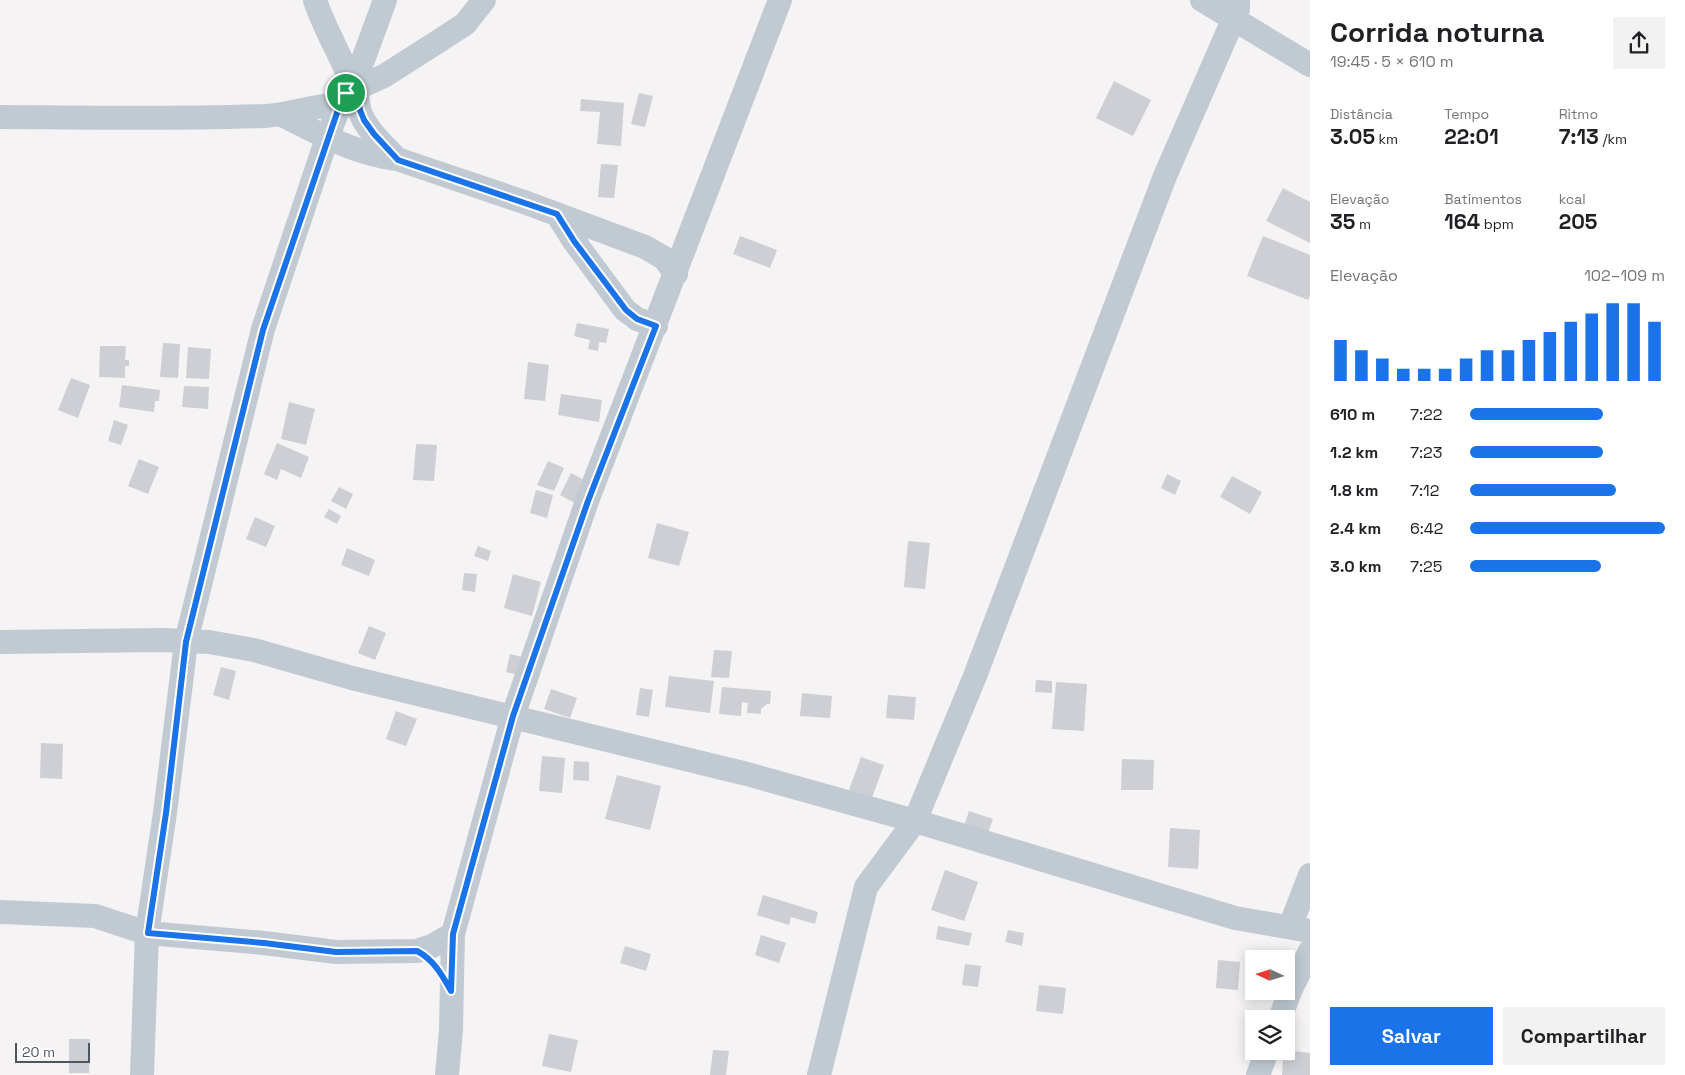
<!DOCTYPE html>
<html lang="pt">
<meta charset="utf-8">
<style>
body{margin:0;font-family:"Space Grotesk",sans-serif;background:#f2f2f2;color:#202124;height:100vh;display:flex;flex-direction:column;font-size:19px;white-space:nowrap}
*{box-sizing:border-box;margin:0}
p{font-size:16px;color:#757577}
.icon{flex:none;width:28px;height:28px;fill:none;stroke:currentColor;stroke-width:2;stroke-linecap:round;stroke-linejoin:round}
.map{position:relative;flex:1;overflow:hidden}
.side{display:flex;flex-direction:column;background:#fff;width:375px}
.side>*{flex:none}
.needle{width:32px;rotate:274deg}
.buttons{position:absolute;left:1245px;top:950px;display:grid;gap:10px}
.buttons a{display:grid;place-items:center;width:50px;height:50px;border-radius:0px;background:#fff;box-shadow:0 2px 12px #0003;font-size:25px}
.scale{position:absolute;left:15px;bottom:12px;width:75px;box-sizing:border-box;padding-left:5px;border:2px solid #4a5661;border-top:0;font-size:14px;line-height:18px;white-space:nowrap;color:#4a5661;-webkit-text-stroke:4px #fff;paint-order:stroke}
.pin{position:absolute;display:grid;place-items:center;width:42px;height:42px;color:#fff;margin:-21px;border:2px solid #fff;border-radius:50%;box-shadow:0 1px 5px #0007}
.round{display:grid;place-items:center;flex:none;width:52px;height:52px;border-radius:0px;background:#f2f2f2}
.head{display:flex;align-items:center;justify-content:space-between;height:85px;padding:0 20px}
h1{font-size:28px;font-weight:800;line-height:38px}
.stats{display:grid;grid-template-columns:repeat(3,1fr);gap:8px;height:85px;padding:5px 20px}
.stats div{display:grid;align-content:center}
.stats b{font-size:21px;font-weight:800}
.stats small{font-size:14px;font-weight:400}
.stats p{font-size:14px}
.chart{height:140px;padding:10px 20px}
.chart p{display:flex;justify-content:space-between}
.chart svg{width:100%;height:90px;margin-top:5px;stroke:#1a73e8;stroke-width:6}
.action{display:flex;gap:10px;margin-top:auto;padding:10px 20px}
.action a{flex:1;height:58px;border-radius:0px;background:#1a73e8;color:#fff;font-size:20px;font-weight:800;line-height:58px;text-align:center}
.action a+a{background:#f2f2f2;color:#202124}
ul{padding:0 20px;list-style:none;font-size:16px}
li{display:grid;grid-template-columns:80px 60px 1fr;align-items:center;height:38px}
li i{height:12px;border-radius:6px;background:#1a73e8}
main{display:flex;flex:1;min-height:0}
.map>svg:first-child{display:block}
</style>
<main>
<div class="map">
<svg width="1310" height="1075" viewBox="0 0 1310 1075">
<rect width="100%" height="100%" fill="#f5f3f3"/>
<!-- building -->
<path fill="#cdcfd5" d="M1114 81 1151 100 1133 136 1096 118Z
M639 93 653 96 645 127 631 124Z
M581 99 624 103 621 146 597 144 600 112 580 111Z
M601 164 618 165 614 198 598 197Z
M1283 188 1310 202V243L1266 221Z
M740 236 777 250 770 268 733 254Z
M1263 236 1310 255V295L1308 300 1247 276Z
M577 323 609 329 606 343 599 342 598 351 588 349 590 340 574 336Z
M163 343 180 344 178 378 160 377Z
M100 346H126L125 360H129V366H125V378L99 377Z
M188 347 211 349 209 379 186 378Z
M528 362 549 365 545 401 524 399Z
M71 378 90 385 78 418 58 410Z
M122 385 160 390 159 401H155L154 412 119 407Z
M184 386 209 387 208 409 182 407Z
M561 394 602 400 599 422 558 415Z
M289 402 315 409 306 445 281 439Z
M114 420 128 425 121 445 108 441Z
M277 443 309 457 301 478 281 469 277 480 264 474Z
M416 444 437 445 434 481 413 480Z
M139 459 159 467 148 494 128 486Z
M548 461 564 468 554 491 537 485Z
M571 473 586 481 575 503 560 495Z
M1167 474 1181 481 1175 495 1161 488Z
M1232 476 1262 492 1250 514 1220 497Z
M339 487 353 494 346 509 331 501Z
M536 490 553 495 547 518 530 513Z
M329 509 341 516 337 524 324 517Z
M255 517 275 526 266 547 246 539Z
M657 523 689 532 679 566 648 558Z
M908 541 930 543 925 589 904 587Z
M478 546 491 551 488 561 474 556Z
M347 548 375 560 369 576 341 565Z
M464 573 477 574 475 592 462 590Z
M513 574 541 582 532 616 504 608Z
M369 626 386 633 375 660 358 653Z
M714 650 732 651 729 678 711 677Z
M510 654 523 657 519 675 506 672Z
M221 667 236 671 229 700 213 695Z
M669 676 714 681 710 713 665 707Z
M1036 680 1052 681V693L1035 692Z
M1056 682 1087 684 1084 731 1052 729Z
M722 687 771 691 770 704H767L761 709V714L747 713 748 703 742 702 741 716 719 714Z
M640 688 653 690 649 717 636 715Z
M551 689 577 698 570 718 544 709Z
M802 693 832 696 830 718 800 716Z
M888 695 916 697 914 720 886 718Z
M396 711 417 719 406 746 386 739Z
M41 743 63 744 62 779 40 778Z
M542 756 565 758 562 793 539 791Z
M861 757 884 765 872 798 849 790Z
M1122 759 1154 760 1153 790H1121Z
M574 761 589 762V781L573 780Z
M617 775 661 786 650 830 605 819Z
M969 811 993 819 988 833 964 826Z
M1170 828 1200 830 1198 869 1168 867Z
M945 870 978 882 964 921 931 910Z
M763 895 818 912 815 924 791 917 789 925 757 915Z
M938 926 972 933 969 946 936 939Z
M1008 930 1024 933 1022 946 1005 942Z
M761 935 786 943 779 963 755 955Z
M625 946 651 954 646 971 620 963Z
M1218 960 1240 962 1238 990 1216 988Z
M965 964 981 966 978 987 962 985Z
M1039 985 1066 988 1063 1014 1036 1011Z
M549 1034 578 1040 571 1072 542 1066Z
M69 1039H90L89 1073H69Z
M713 1050 729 1051 726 1075H710Z
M1292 1051 1310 1053V1075H1282L1283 1060 1291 1061Z"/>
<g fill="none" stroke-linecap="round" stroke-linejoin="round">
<!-- minor -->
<path stroke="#c1cad2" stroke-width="24" d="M315 0C324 28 340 54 351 81
M1202 0 1310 65
M356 88C357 96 358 105 360 112 367 131 384 145 397 159
M346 93 384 76 442 39 465 24 484 0
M282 115C319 134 356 154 397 159L524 202 645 247 664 258 676 274
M0 117C89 118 177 119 265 116 291 115 315 104 340 105
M557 214 574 241 625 310 637 319 656 326
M0 642 163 640 209 642 254 650 352 678 747 774 915 821 1235 918 1310 931
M0 912 95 916 147 933 264 943 336 952 417 951 432 946 453 934
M1290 927 1310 875
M1280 1019 1290 991 1310 951
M142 1075 147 933 165 813 186 642 263 329 327 138 340 105 363 60 385 0
M447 1075 451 1030 453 934 513 716 587 501 780 0
M819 1075 866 887 915 821 975 676 1165 176 1233 20 1238 9V0
M1258 1075 1267 1051"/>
</g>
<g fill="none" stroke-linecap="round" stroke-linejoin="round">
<!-- route casing -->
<g stroke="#fff" stroke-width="10">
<path id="route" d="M356 88 360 110 364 120 374 134 398 160 557 214 574 241 626 310 637 319 656 326 588 501 513 716 453 934 451 991C442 975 434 960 417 951L336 952 264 943 148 933 166 813 186 642 263 330 340 104 346 93Z"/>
</g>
<!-- route -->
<use href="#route" stroke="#1a73e8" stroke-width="6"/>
</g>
</svg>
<div class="buttons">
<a><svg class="needle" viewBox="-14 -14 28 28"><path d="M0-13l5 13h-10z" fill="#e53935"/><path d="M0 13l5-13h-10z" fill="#757577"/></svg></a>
<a><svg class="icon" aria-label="layers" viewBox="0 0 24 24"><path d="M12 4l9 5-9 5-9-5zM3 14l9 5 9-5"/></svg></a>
</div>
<div class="scale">20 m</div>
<div class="pin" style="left:346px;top:93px;background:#1e9e55"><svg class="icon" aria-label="arrive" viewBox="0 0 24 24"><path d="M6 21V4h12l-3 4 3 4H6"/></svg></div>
</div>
<section class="side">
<div class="head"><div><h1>Corrida noturna</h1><p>19:45 · 5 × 610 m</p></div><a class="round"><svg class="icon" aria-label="share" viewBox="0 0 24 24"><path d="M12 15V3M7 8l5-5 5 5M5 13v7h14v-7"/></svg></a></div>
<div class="stats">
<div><p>Distância</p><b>3.05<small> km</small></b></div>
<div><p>Tempo</p><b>22:01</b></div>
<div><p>Ritmo</p><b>7:13<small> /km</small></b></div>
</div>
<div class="stats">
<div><p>Elevação</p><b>35<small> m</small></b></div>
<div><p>Batimentos</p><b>164<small> bpm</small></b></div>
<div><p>kcal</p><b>205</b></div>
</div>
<div class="chart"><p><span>Elevação</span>102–109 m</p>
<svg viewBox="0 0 160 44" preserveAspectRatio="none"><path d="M5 44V24M15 44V29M25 44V33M35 44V38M45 44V38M55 44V38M65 44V33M75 44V29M85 44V29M95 44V24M105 44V20M115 44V15M125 44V11M135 44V6M145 44V6M155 44V15"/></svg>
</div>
<ul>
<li><b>610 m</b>7:22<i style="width:68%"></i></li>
<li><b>1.2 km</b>7:23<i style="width:68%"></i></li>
<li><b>1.8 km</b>7:12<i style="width:75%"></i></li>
<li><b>2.4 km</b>6:42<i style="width:100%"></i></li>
<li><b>3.0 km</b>7:25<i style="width:67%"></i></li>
</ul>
<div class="action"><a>Salvar</a><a>Compartilhar</a></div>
</section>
</main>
